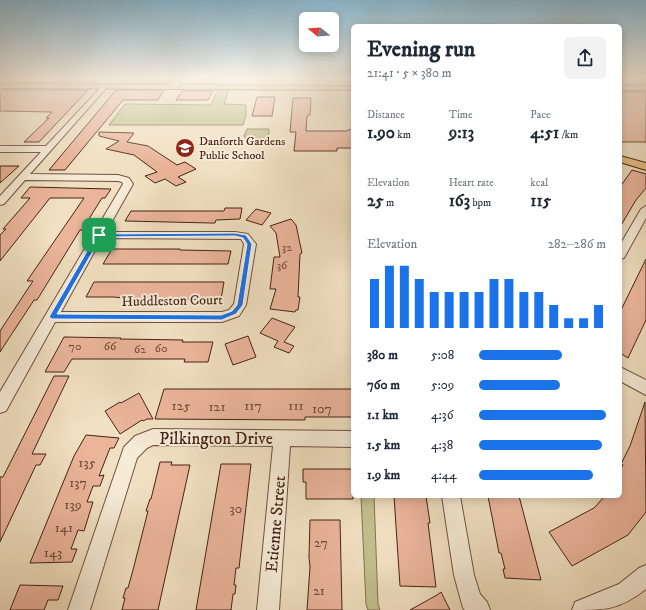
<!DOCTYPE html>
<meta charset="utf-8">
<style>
body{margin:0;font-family:"IM FELL DW Pica",serif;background:#f2f2f3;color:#1f2937;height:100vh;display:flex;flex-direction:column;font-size:15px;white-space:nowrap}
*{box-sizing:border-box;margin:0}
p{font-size:13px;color:#747a83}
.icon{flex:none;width:22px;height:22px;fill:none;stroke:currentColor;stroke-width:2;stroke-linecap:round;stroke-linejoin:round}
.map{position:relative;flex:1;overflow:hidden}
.side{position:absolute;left:351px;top:24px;width:271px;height:474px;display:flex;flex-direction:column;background:#fff;border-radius:6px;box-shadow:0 2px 10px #0003}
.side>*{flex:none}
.needle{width:26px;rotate:287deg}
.fabs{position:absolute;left:299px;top:12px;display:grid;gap:8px}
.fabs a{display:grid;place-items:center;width:40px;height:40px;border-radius:6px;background:#fff;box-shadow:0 2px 10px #0003;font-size:20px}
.pin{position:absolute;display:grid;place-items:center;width:34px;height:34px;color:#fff;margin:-17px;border-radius:8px;box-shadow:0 2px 6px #0006}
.round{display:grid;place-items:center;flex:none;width:42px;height:42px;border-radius:6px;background:#f2f2f3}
.summary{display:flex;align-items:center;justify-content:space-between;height:68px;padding:0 16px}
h1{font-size:22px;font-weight:800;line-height:30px}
.figures{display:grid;grid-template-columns:repeat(3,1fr);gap:6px;height:68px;padding:4px 16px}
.figures div{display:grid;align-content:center}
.figures b{font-size:17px;font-weight:800}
.figures small{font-size:11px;font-weight:400}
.figures p{font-size:11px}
.chart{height:112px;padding:8px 16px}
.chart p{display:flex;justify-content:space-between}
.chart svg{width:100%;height:72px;margin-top:4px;stroke:#1a73e8;stroke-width:6}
ul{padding:0 16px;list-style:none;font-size:13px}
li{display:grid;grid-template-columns:64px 48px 1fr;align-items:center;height:30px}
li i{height:10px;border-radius:5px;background:#1a73e8}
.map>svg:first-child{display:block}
</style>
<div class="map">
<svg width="646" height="610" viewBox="0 0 646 610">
<rect width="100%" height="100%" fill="#f1e0c2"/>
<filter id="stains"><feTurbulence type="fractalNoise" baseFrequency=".005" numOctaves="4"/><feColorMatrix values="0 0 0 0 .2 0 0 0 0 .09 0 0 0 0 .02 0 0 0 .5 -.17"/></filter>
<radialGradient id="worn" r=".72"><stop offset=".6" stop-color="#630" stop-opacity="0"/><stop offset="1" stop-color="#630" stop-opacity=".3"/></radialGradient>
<!-- green -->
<path fill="#c2c08e" stroke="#847251" d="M218 89H229L224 104 246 105V116L243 125H109L125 104 211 105Z
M247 129H269V134L264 139H246L244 136Z
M361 496H374L378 604 380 610H368L366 604Z"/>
<!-- building -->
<path fill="#ebb59c" stroke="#462314" d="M18 78H100L95 83H12Z
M127 78H172L168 83H122Z
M191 78H219L216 84H187Z
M620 78H646V84H620Z
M3 90H88L39 142H24L49 118H46L52 112 0 111V92Z
M116 90H164L158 100H123L65 170H49Z
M182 91H213L208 100H176Z
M620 92H646V142H620Z
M257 97H275L272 116H252Z
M293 98H311L310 115 307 116 306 131H347L353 128V148H337V151H294L296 132H290Z
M99 132 134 133 127 142 148 146 177 165 185 162 196 169 178 177 186 182 176 186 165 179 155 183 145 176 157 172 153 169 134 155 106 149 119 141 99 136Z
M0 166H19L0 183Z
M632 170 646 174V188L636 200 620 227V187Z
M30 187 111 189 105 198H102L82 230H80L37 300H34L0 352V331L33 281H27L84 198H50L0 261V235L6 229H3L30 198H21Z
M225 208H242L240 219 216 220 215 223H211L125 221 131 211H224Z
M256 209 271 213 262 225 246 220Z
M291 219 296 225 302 253 300 254 298 297H300L298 310H296L295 312 270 309 276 289H270L274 257H280L276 233 270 226Z
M112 249H180V250L231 251 228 264H103Z
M646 259V320L628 358 620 353V312Z
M94 282H224L221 299 123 300 124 298 114 297H86Z
M272 318 295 327 284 342 294 346 289 353 274 347 278 341 260 333Z
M248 336 256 357 233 365 225 344Z
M64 337 121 338 120 339 183 340 182 342H213L208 362H184L185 359H72L64 372H45Z
M54 376H69L32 454H46L40 465H36L0 542V477H3Z
M164 389H353V417H305V420L155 419Z
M139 393 153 419H147L143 421 142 420 120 434 105 411 120 402 121 403Z
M645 402 646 512 628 535 572 566 549 532 594 508 605 496H620V470L623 465 621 464 630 446Z
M86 435 119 438 114 448H110L99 476 104 475 100 486H93L87 502H93L84 531 78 530 71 549H77L72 562 30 563 74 456Z
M160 462H172L171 465H190L158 610H122L125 598H123L126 588H128L133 570 148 511H146L150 499H151Z
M221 464H251L239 568H236L234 585H236L235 594H233L231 610H196Z
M303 469H353V499H306V482H303Z
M394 496H426L430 523H428L436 587 400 586Z
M488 496H519L541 580 505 578 503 569H505L501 553H499Z
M310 520H340L342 610H307L310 567 309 557Z
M20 585 60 586H63L58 600H48L44 610H10Z
M441 592 450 610H410L437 595Z"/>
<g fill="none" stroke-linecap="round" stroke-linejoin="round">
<!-- minor casing -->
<g stroke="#715240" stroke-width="2">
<path id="minor" d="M2 78H9L0 84V79Z
M177 78H183L177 87H173L172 86Z
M103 85 108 86 30 174 118 175 129 178 133 184 106 232H235L248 234 256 244 246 305 239 316 222 322H55L6 411 0 413V392L123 184 122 182 118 181 25 180 4 204 0 205V196L41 152H0V146H46ZM102 238 241 239 244 244 234 304 229 310 222 312H61Z
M646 206V218L624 258 620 259V245L641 209Z
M620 367 646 380V395L620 381Z
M153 429 353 431V447L290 446 279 610H257L273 446 153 445 147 448 137 458 90 610H68L124 447 135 436Z
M442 496H460L474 575 480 594 487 602 490 610H465L463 608 454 575Z
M646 565V589C619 610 606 610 572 610L575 602 619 584 639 568Z"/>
</g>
<!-- major casing -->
<g stroke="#462314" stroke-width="2">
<path id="major" d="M0 84 353 86V90L0 88Z
M620 86H646V90H620Z
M620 156 646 163V170L620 162Z"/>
</g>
<!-- minor -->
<use href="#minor" fill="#f6ebd7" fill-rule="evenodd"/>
<!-- major -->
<use href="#major" fill="#e8c081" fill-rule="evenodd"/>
</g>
<!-- sky -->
<linearGradient id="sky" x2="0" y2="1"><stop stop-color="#89b8d0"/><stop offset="0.48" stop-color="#f9f1e4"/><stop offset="1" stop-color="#f9f1e4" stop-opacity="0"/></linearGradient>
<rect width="646" height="163" fill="url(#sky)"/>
<!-- route -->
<path fill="#1a73e8" stroke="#fff" fill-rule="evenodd" d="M235 233 246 235 252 244 243 305 236 314 222 320 52 319 49 317 97 234ZM235 236 243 238 247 244 237 305 232 311 221 315 57 314 101 237Z"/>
<!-- icons -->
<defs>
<g id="school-disc" transform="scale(1)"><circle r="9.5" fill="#8f2418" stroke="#f6ebd7"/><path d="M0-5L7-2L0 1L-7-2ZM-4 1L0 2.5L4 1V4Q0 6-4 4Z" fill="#fff"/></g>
</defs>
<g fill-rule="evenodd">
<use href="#school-disc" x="185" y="148"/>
</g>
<g text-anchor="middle" stroke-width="4" stroke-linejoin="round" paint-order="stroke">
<!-- far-poi labels -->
<g font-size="12" fill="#462314" stroke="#f6ebd7" text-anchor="start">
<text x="199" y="145">Danforth Gardens<tspan x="199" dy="14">Public School</tspan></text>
</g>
<!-- number labels -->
<g font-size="12" fill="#6f4836">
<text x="287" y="251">32</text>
<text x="282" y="269">36</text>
<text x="75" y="350">70</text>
<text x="110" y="350">66</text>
<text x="161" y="352">60</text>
<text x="140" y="353">62</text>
</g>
<!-- street labels -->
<g font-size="14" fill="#462314" stroke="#f6ebd7">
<text transform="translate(172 300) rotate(-1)" y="5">Huddleston Court</text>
</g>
<!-- near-number labels -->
<g font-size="14" fill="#6f4836">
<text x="181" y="410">125</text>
<text x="253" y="410">117</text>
<text x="296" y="410">111</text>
<text x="217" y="411">121</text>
<text x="322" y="413">107</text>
<text x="87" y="467">135</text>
<text x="78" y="487">137</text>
<text x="73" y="509">139</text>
<text x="236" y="513">30</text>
<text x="64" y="532">141</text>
<text x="321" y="547">27</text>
<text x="53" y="557">143</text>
<text x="319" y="595">21</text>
</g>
<!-- near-street labels -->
<g font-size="17" fill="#462314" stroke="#f6ebd7">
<text x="216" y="444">Pilkington Drive</text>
<text transform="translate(275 524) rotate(-85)" y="6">Etienne Street</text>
</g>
</g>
<rect width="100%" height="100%" filter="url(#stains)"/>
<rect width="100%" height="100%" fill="url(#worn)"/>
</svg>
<div class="fabs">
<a><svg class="needle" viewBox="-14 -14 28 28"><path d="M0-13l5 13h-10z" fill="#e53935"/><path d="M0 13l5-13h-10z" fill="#747a83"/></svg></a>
</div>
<div class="pin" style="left:99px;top:235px;background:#1e9e55"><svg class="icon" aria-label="arrive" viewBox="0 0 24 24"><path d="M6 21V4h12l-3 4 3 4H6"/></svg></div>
<section class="side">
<div class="summary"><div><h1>Evening run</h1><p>21:41 · 5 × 380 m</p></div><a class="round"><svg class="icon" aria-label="share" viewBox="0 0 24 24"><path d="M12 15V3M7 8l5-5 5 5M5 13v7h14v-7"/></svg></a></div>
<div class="figures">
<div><p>Distance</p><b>1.90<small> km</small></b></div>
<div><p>Time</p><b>9:13</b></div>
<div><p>Pace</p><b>4:51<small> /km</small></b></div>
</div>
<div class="figures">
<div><p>Elevation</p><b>25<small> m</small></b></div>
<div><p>Heart rate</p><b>163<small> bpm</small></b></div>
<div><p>kcal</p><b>115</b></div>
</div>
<div class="chart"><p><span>Elevation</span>282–286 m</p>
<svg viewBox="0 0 160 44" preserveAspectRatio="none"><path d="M5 44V14M15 44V6M25 44V6M35 44V14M45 44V22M55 44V22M65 44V22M75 44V22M85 44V14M95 44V14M105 44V22M115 44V22M125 44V30M135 44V38M145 44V38M155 44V30"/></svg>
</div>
<ul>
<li><b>380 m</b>5:08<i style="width:65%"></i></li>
<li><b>760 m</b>5:09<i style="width:64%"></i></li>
<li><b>1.1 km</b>4:36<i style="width:100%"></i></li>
<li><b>1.5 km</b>4:38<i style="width:97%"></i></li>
<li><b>1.9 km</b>4:44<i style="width:90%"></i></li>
</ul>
</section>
</div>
